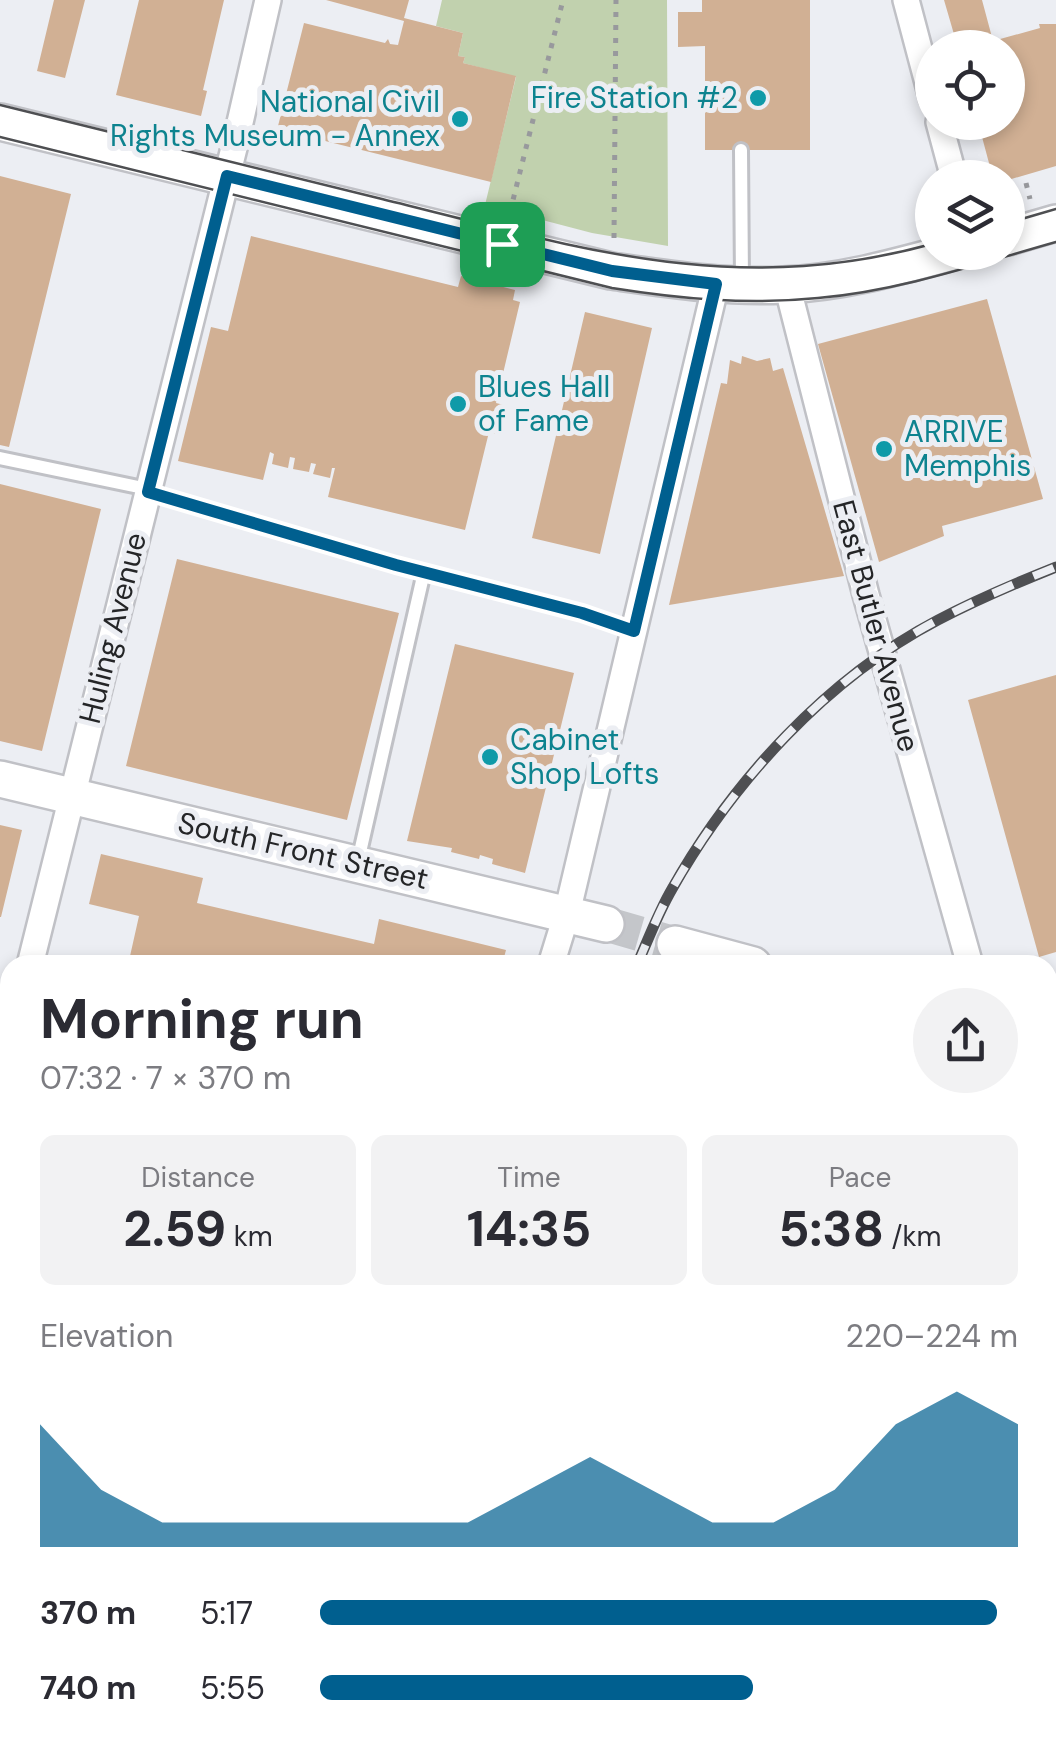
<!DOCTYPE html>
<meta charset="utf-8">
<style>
body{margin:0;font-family:"DM Sans",sans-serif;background:#f2f2f3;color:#2b2b33;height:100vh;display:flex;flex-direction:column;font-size:38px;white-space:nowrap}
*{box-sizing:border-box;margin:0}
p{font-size:32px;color:#7c7c81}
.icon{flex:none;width:55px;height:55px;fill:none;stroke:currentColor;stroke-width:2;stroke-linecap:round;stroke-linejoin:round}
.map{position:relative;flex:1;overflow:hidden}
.drawer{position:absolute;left:0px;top:955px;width:1058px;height:792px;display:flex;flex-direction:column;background:#fff;border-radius:30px 30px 0 0;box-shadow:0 5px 15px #0003}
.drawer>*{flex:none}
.controls{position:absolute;left:915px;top:30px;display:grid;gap:20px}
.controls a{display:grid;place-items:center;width:110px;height:110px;border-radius:50%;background:#fff;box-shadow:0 5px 15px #0003;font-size:50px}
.pin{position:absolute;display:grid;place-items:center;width:85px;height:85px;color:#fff;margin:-42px;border-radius:20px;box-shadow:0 5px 15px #0006}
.round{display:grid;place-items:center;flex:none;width:105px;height:105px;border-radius:52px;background:#f2f2f3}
.summary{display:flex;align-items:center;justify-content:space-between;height:170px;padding:0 40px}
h1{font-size:55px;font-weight:700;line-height:75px}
.stats{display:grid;grid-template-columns:repeat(3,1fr);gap:15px;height:170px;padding:10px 40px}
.stats div{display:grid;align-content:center;border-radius:15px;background:#f2f2f3;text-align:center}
.stats b{font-size:50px;font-weight:700}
.stats small{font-size:28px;font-weight:400}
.stats p{font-size:28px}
.chart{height:280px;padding:20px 40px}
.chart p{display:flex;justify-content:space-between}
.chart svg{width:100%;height:180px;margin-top:10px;fill:#005f8f;opacity:.7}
ul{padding:0 40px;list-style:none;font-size:32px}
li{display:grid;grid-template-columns:160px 120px 1fr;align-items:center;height:75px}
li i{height:25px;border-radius:12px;background:#005f8f}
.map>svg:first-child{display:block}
</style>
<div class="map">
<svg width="1056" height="1747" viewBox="0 0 1056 1747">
<rect width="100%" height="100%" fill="#eceef3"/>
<!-- green -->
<path fill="#c1d1ae" d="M442 0H667L668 246 592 233 485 205 516 77 463 63 465 57 458 56 463 33 436 26Z
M0 1690 10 1692V1738H223L267 1747H0Z"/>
<!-- building -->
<path fill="#d1b094" d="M54 0H85L65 78 37 71Z
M139 0H224L203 90 207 91 201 116 116 95Z
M326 0H409L404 18 463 33 458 56 465 57 463 63 516 76 491 182 309 137 308 142 297 139 296 142 281 135 282 131 277 130 304 23 385 43 388 39 390 44 398 45 404 21Z
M702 0H810V150H705V46L678 47V12H702Z
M944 0H982L993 41 1040 28 1039 24H1056V166L1008 180 993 178 978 122H1008V48H958Z
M0 176 71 194 9 447 0 445Z
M251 236 458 287 461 276 515 290 513 300 520 302 496 403 504 405 496 434 489 432 465 530 328 497 335 468H332L330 478 313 474 316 464 311 463 309 472 293 469 295 458 290 457 288 468 272 464 274 454 270 452 263 480 178 461 211 327 228 331Z
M987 299 1043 499 942 526 944 536 879 562 818 344Z
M585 312 652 328 600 554 532 538Z
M742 356 757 361 770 358 773 371 783 368 844 576 669 605 721 383 727 384 730 360 741 364Z
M0 484 101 509 42 751 0 741Z
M177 559 399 613 347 820 126 766Z
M455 644 574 673 525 873 492 864 493 859 480 855 479 859 451 852 452 848 407 841Z
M1056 675V952L1039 957 968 700Z
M0 825 22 830 1 917H0Z
M101 854 203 878 197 903 374 944 379 919 506 950 502 965H128L139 916 89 904Z
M1056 1039V1203H1055L1048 1177V1041Z
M9 1228H10V1337L0 1335V1263Z"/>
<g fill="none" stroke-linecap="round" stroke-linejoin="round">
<!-- secondary-tunnel -->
<path stroke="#c4c6ca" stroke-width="35" stroke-dasharray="35 18" stroke-linecap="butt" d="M606 924 675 944"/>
<!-- lane casing -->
<g stroke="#c0c1c6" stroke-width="18">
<path id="lane" d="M741 150 742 283
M0 458 148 489
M147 492 396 565 582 613 634 631
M358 861 424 572"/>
</g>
<!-- street casing -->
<g stroke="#c0c1c6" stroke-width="30">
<path id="street" d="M906 0 932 98
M939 122 954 178
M787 285 866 595 970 965
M30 965 236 140 268 0
M551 965 567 913 716 284
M0 1087 10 1047
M0 1106 10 1109
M1048 1240 1056 1271
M1048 1378 1056 1380
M0 1437 10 1441
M1048 1702 1056 1704"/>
</g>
<!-- secondary casing -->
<g stroke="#c0c1c6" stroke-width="40">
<path id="secondary" d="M0 122 611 271C668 279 726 288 783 285 840 283 897 267 952 252
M1008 237 1056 223
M0 779 606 924
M675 944 753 965
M1048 998 1056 995"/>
</g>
<!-- path -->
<path stroke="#98999d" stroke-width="5" stroke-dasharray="5 8" stroke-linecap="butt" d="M1026 183 1030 199
M510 212 563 0
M614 238 616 0
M0 1679 10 1682
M275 1738 323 1747
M348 1747 350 1738"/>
<!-- lane -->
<use href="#lane" stroke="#fff" stroke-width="12"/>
<!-- street -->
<use href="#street" stroke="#fff" stroke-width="25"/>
<!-- secondary -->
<use href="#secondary" stroke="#fff" stroke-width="35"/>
<!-- tram -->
<path stroke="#4e4f52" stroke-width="2.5" d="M0 105C127 136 255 168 382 199 577 247 731 299 932 244
M0 137 612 288C681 299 748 305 818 298 899 291 978 264 1056 242
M1008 223 1056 209
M0 1452 10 1455
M1048 1718 1056 1721"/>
<!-- rail casing -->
<g stroke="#4e4f52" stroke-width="11">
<path id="rail" d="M637 965C648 940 658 913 672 889 733 781 827 678 938 620 976 600 1016 583 1056 567
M0 1406 10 1407"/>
</g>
<!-- rail -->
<use href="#rail" stroke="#eceef3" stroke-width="8" stroke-dasharray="22" stroke-linecap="butt"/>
</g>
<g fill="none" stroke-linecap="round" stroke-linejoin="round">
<!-- route casing -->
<g stroke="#fff" stroke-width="20">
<path id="route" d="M227 176 612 271 716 284 634 631 582 613 396 565 148 492Z"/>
</g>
<!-- route -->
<use href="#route" stroke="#005f8f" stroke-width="12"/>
</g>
<!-- markers -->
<g fill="#0f9aa8" stroke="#eceef3" stroke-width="4">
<circle cx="758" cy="98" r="10"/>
<circle cx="460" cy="119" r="10"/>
<circle cx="458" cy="404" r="10"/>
<circle cx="884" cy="449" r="10"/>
<circle cx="490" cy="757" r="10"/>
</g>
<g text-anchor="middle" stroke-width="10" stroke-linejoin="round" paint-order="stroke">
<!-- culture labels -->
<g font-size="30" fill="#0d838f" stroke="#eceef3" text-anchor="start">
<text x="738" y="108" text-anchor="end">Fire Station #2</text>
<text x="440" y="112" text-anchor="end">National Civil<tspan x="440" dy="34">Rights Museum - Annex</tspan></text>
<text x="478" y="397">Blues Hall<tspan x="478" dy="34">of Fame</tspan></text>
<text x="904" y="442">ARRIVE<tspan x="904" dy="34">Memphis</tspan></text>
<text x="510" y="750">Cabinet<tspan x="510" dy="34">Shop Lofts</tspan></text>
</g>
<!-- street labels -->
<g font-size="30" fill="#242527" stroke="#eceef3">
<text transform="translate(876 626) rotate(75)" y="10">East Butler Avenue</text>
<text transform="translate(113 628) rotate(-76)" y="10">Huling Avenue</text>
<text transform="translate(303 851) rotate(13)" y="10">South Front Street</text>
</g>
</g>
</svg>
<div class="controls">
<a><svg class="icon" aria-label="locate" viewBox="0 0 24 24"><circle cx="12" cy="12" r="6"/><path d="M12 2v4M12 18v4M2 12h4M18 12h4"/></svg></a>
<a><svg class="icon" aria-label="layers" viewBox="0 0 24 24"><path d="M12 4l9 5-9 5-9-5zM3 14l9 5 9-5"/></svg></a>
</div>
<div class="pin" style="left:502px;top:244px;background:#1e9e55"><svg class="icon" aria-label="arrive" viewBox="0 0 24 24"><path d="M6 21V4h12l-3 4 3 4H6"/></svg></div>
<section class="drawer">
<div class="summary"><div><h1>Morning run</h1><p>07:32 · 7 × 370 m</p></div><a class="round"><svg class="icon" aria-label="share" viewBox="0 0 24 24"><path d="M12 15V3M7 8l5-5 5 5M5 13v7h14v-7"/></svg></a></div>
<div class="stats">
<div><p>Distance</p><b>2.59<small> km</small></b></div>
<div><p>Time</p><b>14:35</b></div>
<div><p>Pace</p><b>5:38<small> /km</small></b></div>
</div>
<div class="chart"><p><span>Elevation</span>220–224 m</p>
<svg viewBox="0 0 160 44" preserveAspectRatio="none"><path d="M0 44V14L10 30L20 38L30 38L40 38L50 38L60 38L70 38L80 30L90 22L100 30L110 38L120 38L130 30L140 14L150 6L160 14V44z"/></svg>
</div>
<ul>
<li><b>370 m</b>5:17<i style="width:97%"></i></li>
<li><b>740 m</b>5:55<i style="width:62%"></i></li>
</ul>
</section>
</div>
